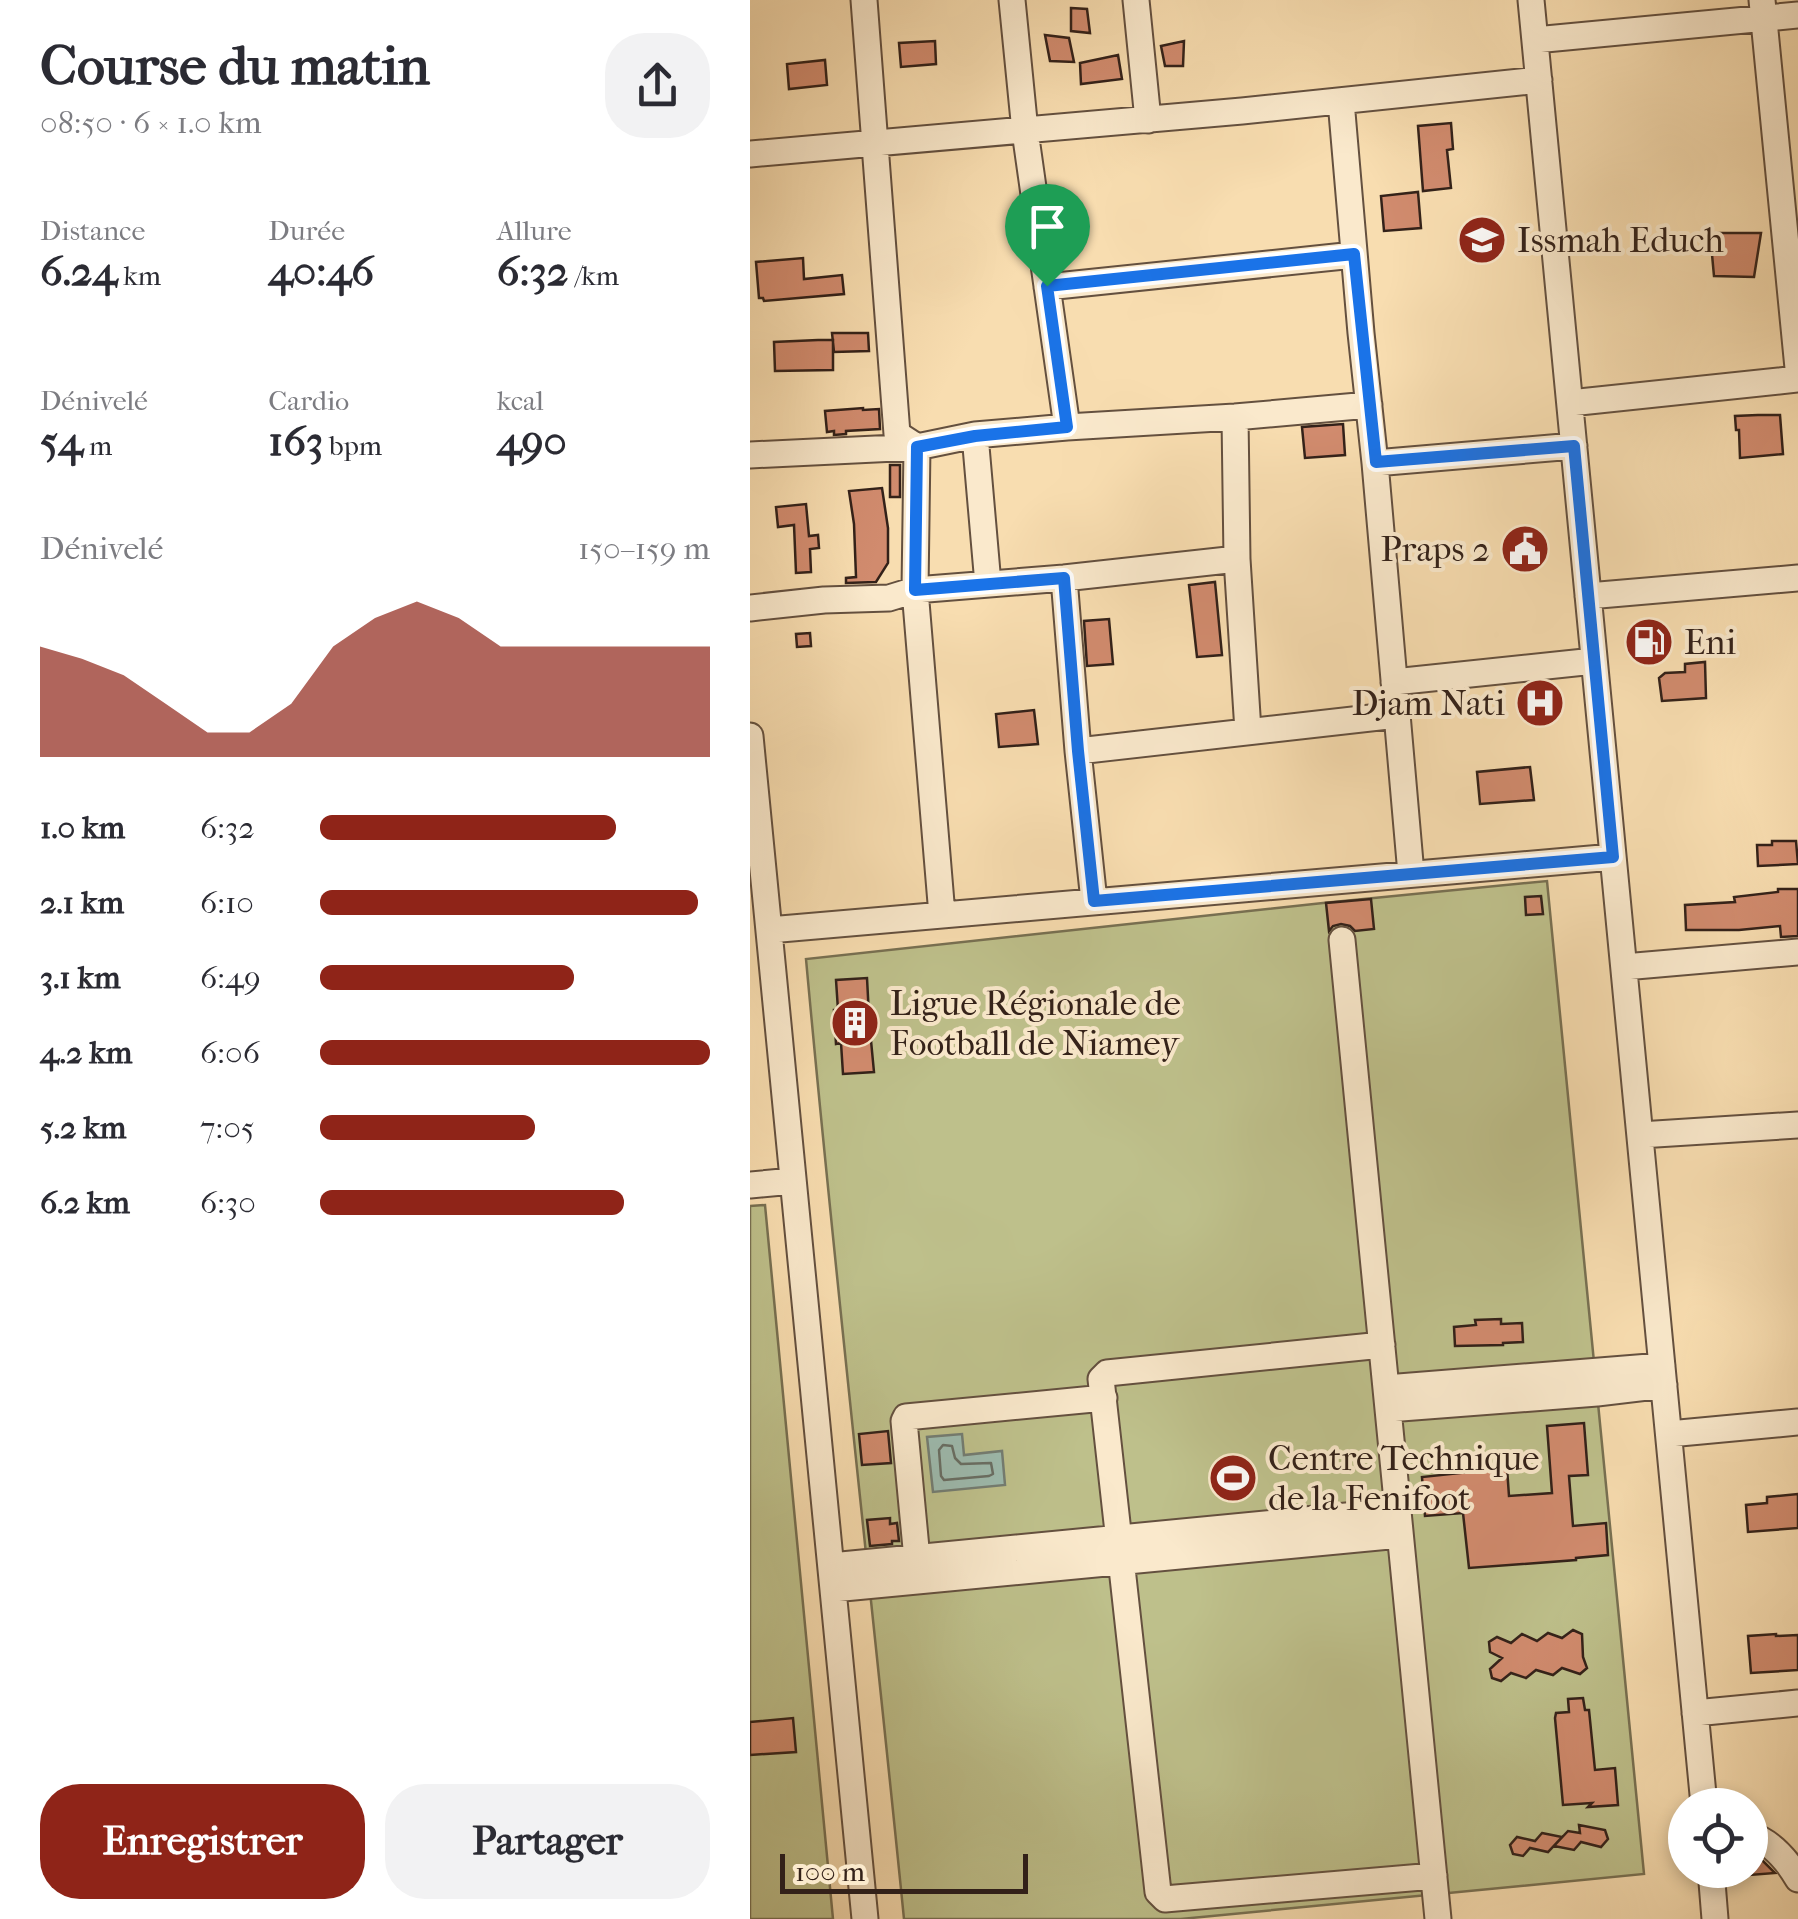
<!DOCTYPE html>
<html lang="fr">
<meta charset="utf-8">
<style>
body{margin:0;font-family:"IM FELL French Canon",serif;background:#f2f2f3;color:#2b2b33;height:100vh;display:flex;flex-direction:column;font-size:38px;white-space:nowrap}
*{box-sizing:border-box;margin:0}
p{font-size:32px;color:#7c7c81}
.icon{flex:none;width:55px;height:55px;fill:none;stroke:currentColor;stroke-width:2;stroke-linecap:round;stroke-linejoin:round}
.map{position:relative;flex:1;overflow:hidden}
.side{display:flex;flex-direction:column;background:#fff;width:750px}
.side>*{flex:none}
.fabs{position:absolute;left:918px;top:1788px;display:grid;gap:20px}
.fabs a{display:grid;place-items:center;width:100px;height:100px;border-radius:50%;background:#fff;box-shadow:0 5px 15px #0003;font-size:50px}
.scale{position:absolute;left:30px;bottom:25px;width:248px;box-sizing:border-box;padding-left:10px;border:5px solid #332119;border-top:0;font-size:28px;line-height:35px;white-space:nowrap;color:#332119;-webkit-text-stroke:8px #fae9cc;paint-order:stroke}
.pin{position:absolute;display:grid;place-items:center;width:85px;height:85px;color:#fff;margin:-102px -42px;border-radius:50% 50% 50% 0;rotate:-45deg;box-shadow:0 0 10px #0007}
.pin .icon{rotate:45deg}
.round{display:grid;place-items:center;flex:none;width:105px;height:105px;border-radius:40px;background:#f2f2f3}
.head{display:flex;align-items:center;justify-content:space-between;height:170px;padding:0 40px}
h1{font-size:55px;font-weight:700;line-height:75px}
.metrics{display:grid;grid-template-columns:repeat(3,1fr);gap:15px;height:170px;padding:10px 40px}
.metrics div{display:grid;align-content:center}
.metrics b{font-size:42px;font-weight:700}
.metrics small{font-size:28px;font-weight:400}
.metrics p{font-size:28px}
.chart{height:280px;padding:20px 40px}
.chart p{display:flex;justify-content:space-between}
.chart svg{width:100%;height:180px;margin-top:10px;fill:#8f2418;opacity:.7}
.button{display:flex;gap:20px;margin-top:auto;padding:20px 40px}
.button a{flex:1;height:115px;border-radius:40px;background:#8f2418;color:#fff;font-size:40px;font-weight:700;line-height:115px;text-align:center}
.button a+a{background:#f2f2f3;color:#2b2b33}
ul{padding:0 40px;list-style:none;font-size:32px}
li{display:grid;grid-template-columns:160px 120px 1fr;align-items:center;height:75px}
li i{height:25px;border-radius:12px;background:#8f2418}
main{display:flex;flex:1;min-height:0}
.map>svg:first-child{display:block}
</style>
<main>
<section class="side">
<div class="head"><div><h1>Course du matin</h1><p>08:50 · 6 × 1.0 km</p></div><a class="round"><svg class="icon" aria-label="share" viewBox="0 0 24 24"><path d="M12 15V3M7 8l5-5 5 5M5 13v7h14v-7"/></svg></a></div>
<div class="metrics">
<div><p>Distance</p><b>6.24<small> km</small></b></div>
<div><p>Durée</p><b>40:46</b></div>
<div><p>Allure</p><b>6:32<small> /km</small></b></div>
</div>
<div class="metrics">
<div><p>Dénivelé</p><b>54<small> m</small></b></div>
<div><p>Cardio</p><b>163<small> bpm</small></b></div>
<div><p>kcal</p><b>490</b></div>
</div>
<div class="chart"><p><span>Dénivelé</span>150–159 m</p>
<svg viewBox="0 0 160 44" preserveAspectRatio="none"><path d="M0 44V17L10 20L20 24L30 31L40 38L50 38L60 31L70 17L80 10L90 6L100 10L110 17L120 17L130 17L140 17L150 17L160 17V44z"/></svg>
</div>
<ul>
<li><b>1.0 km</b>6:32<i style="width:76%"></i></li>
<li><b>2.1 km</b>6:10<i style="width:97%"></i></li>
<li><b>3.1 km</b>6:49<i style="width:65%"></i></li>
<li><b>4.2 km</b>6:06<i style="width:100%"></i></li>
<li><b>5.2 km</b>7:05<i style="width:55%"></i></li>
<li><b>6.2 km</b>6:30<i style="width:78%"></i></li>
</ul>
<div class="button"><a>Enregistrer</a><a>Partager</a></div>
</section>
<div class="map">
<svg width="1048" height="1919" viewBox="0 0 1048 1919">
<rect width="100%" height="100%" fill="#f8ddb0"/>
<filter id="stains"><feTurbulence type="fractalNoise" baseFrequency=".002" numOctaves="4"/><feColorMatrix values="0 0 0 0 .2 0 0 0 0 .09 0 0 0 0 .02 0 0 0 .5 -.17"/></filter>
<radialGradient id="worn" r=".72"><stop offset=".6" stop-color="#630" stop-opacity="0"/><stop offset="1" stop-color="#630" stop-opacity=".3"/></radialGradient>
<!-- green -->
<path fill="#bec08b" stroke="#787052" stroke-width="2.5" d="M797 881 894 1874 431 1919H154C122 1599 85 1279 56 959L573 903Z
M15 1205 83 1919H0V1206Z"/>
<!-- water -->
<path fill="#9dbbaf" stroke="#737d73" stroke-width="2.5" d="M212 1434 214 1455 252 1451 255 1485 183 1492 177 1437Z"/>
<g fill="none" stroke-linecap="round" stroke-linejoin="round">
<!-- shore -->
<path stroke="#686e64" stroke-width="2.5" d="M193 1445 202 1446 205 1458 211 1464 241 1463 243 1474 239 1476 194 1480 191 1476 189 1450Z"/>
</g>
<!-- building -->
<path fill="#d18b6e" stroke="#332119" stroke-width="2.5" d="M321 8 337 9 340 33 321 31Z
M295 35 319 38 324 62 300 61Z
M185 41 186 64 151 67 149 43Z
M434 41 433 66H415L411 46Z
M368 55 372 79 331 84 330 63Z
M75 60 77 85 39 89 37 64Z
M701 123 703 149 697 150 701 188 673 191 668 126Z
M668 192 671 228 634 231 631 196Z
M960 233H1011L1004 277 964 276Z
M53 258 54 279 92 275 94 294 14 301 13 298H9L6 262Z
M82 333H118L119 351 84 352Z
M68 340H83V370L25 371 24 342Z
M113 408V410L129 409 130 429 96 431V434L84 435V431L77 432 75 411Z
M1008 415H1030L1033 454 990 458 989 430H986L985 416Z
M593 424 595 455 555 458 552 427Z
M140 465H150V497H140Z
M132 488 138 528V563L126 582 96 583V578L106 577 104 524 99 491Z
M56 504 59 536 68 535 69 548 60 549 61 572 46 573 44 525 28 527 26 507Z
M465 582 472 655 447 657 439 585Z
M359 619 363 664 337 666 334 621Z
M60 633 61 646 47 647 46 634Z
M955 662 956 698 912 701 909 678 915 673 935 672V664Z
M284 710 288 744 249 747 246 714Z
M780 767 784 800 730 804 727 772Z
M1022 841H1046L1048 864 1008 866 1007 845H1022Z
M1028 889H1048V936L1031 937 1030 926 989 930H936L935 905 985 902 984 897 1028 892Z
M791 896 793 914 776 915 775 897Z
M621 899 624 929 605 931 600 926 591 924 583 926 579 931 576 903Z
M117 978 119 1016 125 1015 126 1030H120L124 1072 93 1074 91 1043 86 1044 84 1010H88L86 980Z
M751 1319V1324L772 1323 773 1342 753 1343V1345L705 1346 704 1327 726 1325 725 1320Z
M834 1423 838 1475 819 1476 823 1526 856 1523 858 1555 826 1558V1560L719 1568 713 1513 675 1516 672 1477 757 1468 759 1496 802 1493 797 1426Z
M138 1431 141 1463 112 1465 109 1434Z
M1048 1494V1528L998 1532 996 1505 1017 1503V1497Z
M140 1518V1524L147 1523 149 1541H142V1544L120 1546 117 1520Z
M823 1630 832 1634 833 1657 837 1668 830 1674 812 1668 803 1675 786 1670 776 1678 761 1673 751 1681 742 1678 740 1669 752 1658 740 1652 739 1642 747 1637 761 1643 772 1634 787 1641 798 1633 812 1638Z
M1026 1634V1636L1048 1635V1670L1001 1673 998 1636Z
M833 1698 835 1710H839L845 1770 865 1768 868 1805 838 1807 842 1803 813 1805 805 1718 806 1713 819 1712 818 1699Z
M43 1718 46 1752 0 1755V1722Z
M829 1825 855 1830 858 1839 851 1847 831 1842 824 1850 804 1846 818 1831 830 1833Z
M792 1833 812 1837 798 1852 780 1848 773 1856 763 1854 760 1845 767 1837 785 1841Z
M1000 1854 1012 1860 1025 1873 1000 1875Z"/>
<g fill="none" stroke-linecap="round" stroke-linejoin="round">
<!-- minor casing -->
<g stroke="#64503f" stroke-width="29">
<path id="minor" d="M114 0 147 434 167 447 165 590 192 915
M262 0 275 131 317 427
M386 0 398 120
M781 0 954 1805
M1012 0 1048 368
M785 40 1048 15
M591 101 611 333 625 463 661 874
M0 154 492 111 789 80
M297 287 604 255
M820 403 1048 379
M485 417 487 559 498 731
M225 435 238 584
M0 455 167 447 225 435 317 427 485 417 619 405
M625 463 824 446
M314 578 328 751 344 901
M838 596 1048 578
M0 608 74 600 139 598 165 590 314 578 487 559
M644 682 844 661
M0 736 115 1919
M328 751 647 715
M19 930 863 857
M592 940 688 1919
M874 967 1048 952
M890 1135 1048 1125
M0 1185 43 1181
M632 1345 357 1373 351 1379 408 1892 415 1899 426 1898 684 1876
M636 1388 912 1366
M638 1409 847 1393 914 1385
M919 1434 1048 1422
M167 1559 154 1421 156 1417 354 1398
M81 1566 648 1511
M83 1589 650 1535
M945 1713 1048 1703
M1000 1835C1022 1842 1037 1860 1048 1879
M961 1870 965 1919"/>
</g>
<!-- minor -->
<use href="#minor" stroke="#fae9cc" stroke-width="25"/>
</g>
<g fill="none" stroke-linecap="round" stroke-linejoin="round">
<!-- route casing -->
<g stroke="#fff" stroke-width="20">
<path id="route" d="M604 254 626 462 824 446 863 857 344 901 328 751 314 578 165 590 167 447 225 436 317 427 297 286Z"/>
</g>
<!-- route -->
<use href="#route" stroke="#1a73e8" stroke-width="12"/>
</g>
<!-- icons -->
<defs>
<g id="university-disc" transform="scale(2.5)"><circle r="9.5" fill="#8f2418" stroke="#fae9cc"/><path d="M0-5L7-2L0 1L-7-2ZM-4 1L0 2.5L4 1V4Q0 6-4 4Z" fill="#fff"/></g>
<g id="civic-disc" transform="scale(2.5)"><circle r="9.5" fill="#8f2418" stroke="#fae9cc"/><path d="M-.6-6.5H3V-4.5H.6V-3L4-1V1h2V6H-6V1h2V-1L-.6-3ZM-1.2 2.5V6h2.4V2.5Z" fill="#fff"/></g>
<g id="fuel-disc" transform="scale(2.5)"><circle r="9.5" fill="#8f2418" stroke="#fae9cc"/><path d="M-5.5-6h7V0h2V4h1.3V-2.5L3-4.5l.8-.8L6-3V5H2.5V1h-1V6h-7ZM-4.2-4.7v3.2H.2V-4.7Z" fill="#fff"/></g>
<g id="hospital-disc" transform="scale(2.5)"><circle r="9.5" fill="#8f2418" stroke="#fae9cc"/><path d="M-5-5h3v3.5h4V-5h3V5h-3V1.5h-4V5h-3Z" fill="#fff"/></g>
<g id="building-disc" transform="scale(2.5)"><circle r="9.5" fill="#8f2418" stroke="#fae9cc"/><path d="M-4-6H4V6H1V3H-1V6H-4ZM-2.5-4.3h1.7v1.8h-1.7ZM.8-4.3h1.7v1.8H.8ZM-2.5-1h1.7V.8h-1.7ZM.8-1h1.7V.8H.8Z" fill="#fff"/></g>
<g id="stadium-disc" transform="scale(2.5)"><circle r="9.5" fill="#8f2418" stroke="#fae9cc"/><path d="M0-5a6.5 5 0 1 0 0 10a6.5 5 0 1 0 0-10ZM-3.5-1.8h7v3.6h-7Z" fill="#fff"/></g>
</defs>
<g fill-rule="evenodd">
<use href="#university-disc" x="732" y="240"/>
<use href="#civic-disc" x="775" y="549"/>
<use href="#fuel-disc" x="899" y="642"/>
<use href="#hospital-disc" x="790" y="703"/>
<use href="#building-disc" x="105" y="1023"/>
<use href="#stadium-disc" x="483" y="1478"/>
</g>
<g text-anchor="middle" stroke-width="8" stroke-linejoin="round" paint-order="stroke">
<!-- poi labels -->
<g font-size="35" fill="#332119" stroke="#fae9cc" text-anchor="start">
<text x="767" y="252">Issmah Educh</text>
<text x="740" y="561" text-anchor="end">Praps 2</text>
<text x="934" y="654">Eni</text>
<text x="755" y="715" text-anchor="end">Djam Nati</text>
<text x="140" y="1015">Ligue Régionale de<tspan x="140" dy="40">Football de Niamey</tspan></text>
<text x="518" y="1470">Centre Technique<tspan x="518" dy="40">de la Fenifoot</tspan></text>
</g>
</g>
<rect width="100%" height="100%" filter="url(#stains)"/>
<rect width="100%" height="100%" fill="url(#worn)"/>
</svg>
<div class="fabs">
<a><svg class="icon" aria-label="locate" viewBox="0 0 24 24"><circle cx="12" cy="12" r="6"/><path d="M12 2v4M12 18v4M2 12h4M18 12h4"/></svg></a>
</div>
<div class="scale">100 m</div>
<div class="pin" style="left:297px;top:286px;background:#1e9e55"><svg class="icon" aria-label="arrive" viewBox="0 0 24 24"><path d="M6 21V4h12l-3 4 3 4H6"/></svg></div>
</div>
</main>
